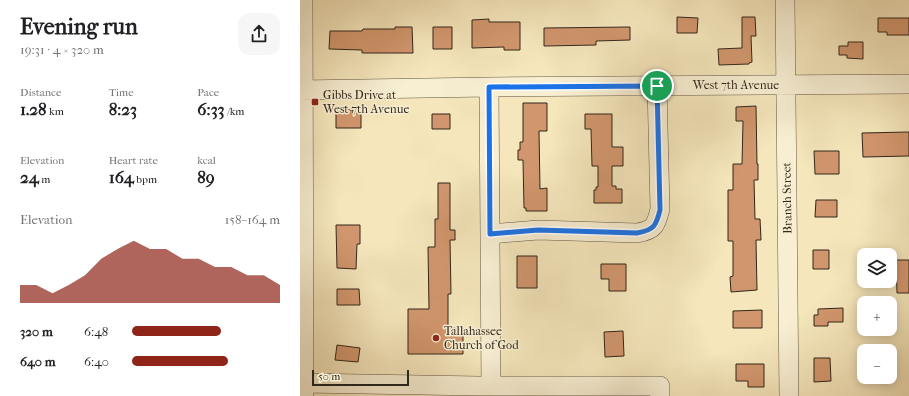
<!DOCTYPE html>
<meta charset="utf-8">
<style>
body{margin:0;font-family:"IM FELL French Canon",serif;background:#f6f6f6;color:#202124;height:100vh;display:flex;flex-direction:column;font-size:15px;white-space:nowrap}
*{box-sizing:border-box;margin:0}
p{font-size:13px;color:#757577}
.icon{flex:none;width:22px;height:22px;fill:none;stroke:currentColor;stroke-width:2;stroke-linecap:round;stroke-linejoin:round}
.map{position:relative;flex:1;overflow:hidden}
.sheet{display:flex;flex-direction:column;background:#fff;width:300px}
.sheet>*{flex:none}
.tools{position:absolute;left:557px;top:248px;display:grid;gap:8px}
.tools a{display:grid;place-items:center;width:40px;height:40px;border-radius:8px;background:#fff;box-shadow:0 2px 10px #0003;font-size:20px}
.scale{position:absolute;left:12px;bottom:10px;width:97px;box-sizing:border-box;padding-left:4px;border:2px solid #32271b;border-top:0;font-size:11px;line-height:14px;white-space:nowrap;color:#32271b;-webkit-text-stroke:3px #f8efd3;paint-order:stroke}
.pin{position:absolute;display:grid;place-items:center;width:34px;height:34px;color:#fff;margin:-17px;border:2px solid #fff;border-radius:50%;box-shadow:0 1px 4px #0007}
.round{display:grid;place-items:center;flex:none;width:42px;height:42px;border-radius:12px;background:#f6f6f6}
.summary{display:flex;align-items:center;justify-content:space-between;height:68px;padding:0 20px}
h1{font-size:22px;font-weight:800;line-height:30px}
.figures{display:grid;grid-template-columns:repeat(3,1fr);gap:6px;height:68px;padding:4px 20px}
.figures div{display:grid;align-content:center}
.figures b{font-size:17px;font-weight:800}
.figures small{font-size:11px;font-weight:400}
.figures p{font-size:11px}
.chart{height:112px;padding:8px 20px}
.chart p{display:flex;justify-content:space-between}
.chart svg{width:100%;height:72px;margin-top:4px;fill:#8f2418;opacity:.7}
ul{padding:0 20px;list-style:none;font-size:13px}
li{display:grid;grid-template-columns:64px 48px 1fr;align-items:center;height:30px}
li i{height:10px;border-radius:5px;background:#8f2418}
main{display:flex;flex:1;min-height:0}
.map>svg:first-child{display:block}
</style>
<main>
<section class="sheet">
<div class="summary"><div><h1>Evening run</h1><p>19:31 · 4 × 320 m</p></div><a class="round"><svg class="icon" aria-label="share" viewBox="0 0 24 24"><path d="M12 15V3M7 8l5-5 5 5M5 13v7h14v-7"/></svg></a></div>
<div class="figures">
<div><p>Distance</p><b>1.28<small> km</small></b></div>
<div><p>Time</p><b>8:23</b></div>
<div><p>Pace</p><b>6:33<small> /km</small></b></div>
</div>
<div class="figures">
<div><p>Elevation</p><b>24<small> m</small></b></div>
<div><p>Heart rate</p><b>164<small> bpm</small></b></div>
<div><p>kcal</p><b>89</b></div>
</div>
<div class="chart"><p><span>Elevation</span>158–164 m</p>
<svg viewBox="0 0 160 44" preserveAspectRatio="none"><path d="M0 44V33L10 33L20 38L30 33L40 27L50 17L60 11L70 6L80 11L90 11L100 17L110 17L120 22L130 22L140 27L150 27L160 33V44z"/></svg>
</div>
<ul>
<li><b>320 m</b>6:48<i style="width:60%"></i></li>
<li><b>640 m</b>6:40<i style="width:65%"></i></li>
</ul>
</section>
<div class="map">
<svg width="609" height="396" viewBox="0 0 609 396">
<rect width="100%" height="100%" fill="#f5e6bc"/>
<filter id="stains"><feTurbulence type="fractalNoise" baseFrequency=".005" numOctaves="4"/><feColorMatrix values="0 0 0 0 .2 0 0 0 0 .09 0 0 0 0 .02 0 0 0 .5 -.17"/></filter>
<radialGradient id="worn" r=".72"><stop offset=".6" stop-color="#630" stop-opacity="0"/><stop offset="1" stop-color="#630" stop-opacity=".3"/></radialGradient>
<!-- building -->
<path fill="#d1966d" stroke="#32271b" d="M377 17 398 18 397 33H377Z
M442 17H455L456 36H451L452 62 449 63V64L419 65 418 49 442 48Z
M578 18H609V35H587V32H578Z
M189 19V22H220V50H204V47L172 48V20Z
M95 27H112L113 53H62V50L29 49 30 31H62L63 29H95Z
M133 27H152V49H133Z
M330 27V40L296 41V45L244 46V28Z
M548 42H563V59L547 58V55H539V46H548Z
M223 103H247V131H239L240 189 247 188V211H226V208H224L223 160H218V150H220V142H223Z
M456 106 457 164H458V180H454L455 219H460L461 240H456L457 290 431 292 430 277 433 276V241H428V190H433V164H442L443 121H436V107Z
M36 110H53V113H61V128H36Z
M132 114H150V129H132Z
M285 114H312V147H323V166H312V186H316V189H322V203H294V190H296V187H298V166H292L291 129H285Z
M609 132V156L563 157 562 133Z
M514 151H539V174H515Z
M138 183H150V230H155V240H150L151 294H148V328H163V354H108V309H129L128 247H135V219H138Z
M516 200H537V217H515Z
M36 225H60V244H57L56 269 37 268Z
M513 250H529V269H513Z
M217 256H237V288H217Z
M596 260H609V293H597Z
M301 264H326V291H309V279H301Z
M37 289H59L60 305H37Z
M543 308V322H528V326H514V315H518V309Z
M462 310V328H433V311Z
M323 331 324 356 305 357 304 332Z
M37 345 60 348 58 362 35 360Z
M514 358H530L531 381 514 382Z
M436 364H464V387H448V381H436Z"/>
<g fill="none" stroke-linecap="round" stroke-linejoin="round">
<!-- minor casing -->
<g stroke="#635743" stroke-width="20">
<path id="minor" d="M3 0 4 396
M485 0 489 396
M189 87 191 386
M0 90 189 87 609 84
M190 234 238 230 337 233C354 230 356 226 360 209L357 86
M4 383 179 386H360V396"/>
</g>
<!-- minor -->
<use href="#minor" stroke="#f8efd3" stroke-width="19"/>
</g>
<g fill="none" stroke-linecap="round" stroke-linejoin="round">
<!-- route casing -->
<g stroke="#fff" stroke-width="8">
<path id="route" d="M357 86 360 210C356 226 354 230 337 233L238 230 190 234 189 87Z"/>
</g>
<!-- route -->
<use href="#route" stroke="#1a73e8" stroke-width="5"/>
</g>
<!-- markers -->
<g fill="#8f2418" stroke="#f8efd3" stroke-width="1.5">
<rect x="11" y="98" width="8" height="8" rx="2"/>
<circle cx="136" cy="338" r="4"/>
</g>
<g text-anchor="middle" stroke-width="3" stroke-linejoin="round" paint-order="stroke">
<!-- street labels -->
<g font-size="12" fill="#32271b" stroke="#f8efd3">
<text x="436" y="89">West 7th Avenue</text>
<text transform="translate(487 198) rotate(-91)" y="4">Branch Street</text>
</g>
<!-- poi labels -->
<g font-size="12" fill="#32271b" stroke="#f8efd3" text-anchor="start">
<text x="23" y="99">Gibbs Drive at<tspan x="23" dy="14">West 7th Avenue</tspan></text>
<text x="144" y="335">Tallahassee<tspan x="144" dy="14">Church of God</tspan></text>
</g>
</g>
<rect width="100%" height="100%" filter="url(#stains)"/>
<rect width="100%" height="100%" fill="url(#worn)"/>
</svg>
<div class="tools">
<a><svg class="icon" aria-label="layers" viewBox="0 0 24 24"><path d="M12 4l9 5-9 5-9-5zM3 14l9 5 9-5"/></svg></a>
<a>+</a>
<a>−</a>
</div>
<div class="scale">50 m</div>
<div class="pin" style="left:357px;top:86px;background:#1e9e55"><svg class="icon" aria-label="arrive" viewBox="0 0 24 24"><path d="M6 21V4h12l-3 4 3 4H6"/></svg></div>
</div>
</main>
